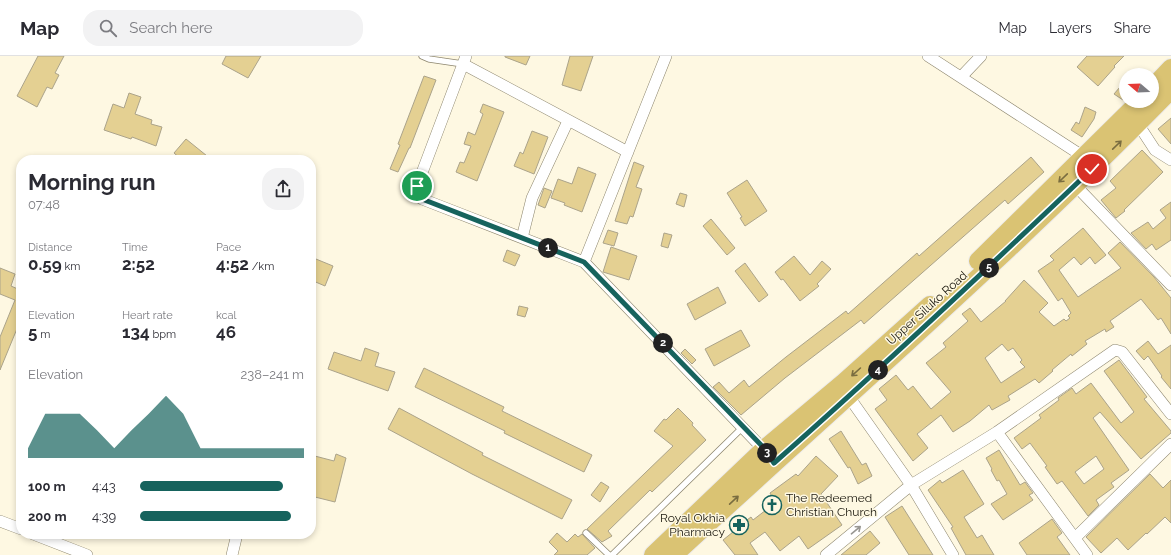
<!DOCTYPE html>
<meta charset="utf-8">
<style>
body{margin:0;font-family:Raleway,sans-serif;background:#f2f2f3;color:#2b2b33;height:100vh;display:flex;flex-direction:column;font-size:15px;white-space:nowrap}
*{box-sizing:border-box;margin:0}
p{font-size:13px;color:#7c7c81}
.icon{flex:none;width:22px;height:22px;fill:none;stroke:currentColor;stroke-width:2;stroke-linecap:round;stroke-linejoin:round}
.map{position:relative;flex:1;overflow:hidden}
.drawer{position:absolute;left:16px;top:99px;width:300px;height:384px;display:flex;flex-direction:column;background:#fff;border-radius:16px;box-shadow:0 2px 6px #0003}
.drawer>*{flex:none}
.needle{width:26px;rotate:289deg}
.buttons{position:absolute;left:1119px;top:12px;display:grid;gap:8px}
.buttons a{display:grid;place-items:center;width:40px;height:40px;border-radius:50%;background:#fff;box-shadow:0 2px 6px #0003;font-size:20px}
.pin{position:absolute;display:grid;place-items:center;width:34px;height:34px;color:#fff;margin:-17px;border:2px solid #fff;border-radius:50%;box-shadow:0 1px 4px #0007}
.km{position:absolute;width:20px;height:20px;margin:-10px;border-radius:50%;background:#222;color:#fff;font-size:11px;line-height:20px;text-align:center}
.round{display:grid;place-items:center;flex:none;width:42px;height:42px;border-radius:16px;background:#f2f2f3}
.summary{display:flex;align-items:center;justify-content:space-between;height:68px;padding:0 12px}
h1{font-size:22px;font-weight:700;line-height:30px}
.figures{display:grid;grid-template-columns:repeat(3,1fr);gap:6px;height:68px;padding:4px 12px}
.figures div{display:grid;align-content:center}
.figures b{font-size:17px;font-weight:700}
.figures small{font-size:11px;font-weight:400}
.figures p{font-size:11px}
.chart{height:112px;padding:8px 12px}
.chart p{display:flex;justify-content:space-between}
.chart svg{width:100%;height:72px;margin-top:4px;fill:#16635d;opacity:.7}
ul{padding:0 12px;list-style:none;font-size:13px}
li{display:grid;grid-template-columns:64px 48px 1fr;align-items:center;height:30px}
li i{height:10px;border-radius:5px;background:#16635d}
header{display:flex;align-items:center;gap:24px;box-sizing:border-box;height:56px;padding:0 20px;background:#fff;border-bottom:1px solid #e1e1e2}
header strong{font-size:19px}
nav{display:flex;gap:22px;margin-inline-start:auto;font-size:14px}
.search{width:280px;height:36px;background:#f2f2f3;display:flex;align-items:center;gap:10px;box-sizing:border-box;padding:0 14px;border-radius:16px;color:#7c7c81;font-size:15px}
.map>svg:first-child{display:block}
</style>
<header>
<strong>Map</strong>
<div class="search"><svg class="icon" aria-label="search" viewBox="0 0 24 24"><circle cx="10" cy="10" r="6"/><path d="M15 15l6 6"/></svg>Search here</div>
<nav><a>Map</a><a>Layers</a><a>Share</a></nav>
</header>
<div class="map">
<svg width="1171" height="499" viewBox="0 0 1171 499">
<rect width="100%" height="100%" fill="#fef8e2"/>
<!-- building -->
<path fill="#e4d092" stroke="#aba38a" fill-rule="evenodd" d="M38 0H64L55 17 59 19 52 33 47 31 37 51 17 40Z
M226 0H261L248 22 222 8Z
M505 0H530L526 9 505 1Z
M570 0H593L581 35 562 29Z
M1087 0H1124L1114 10 1115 11 1098 30 1077 11Z
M424 20 436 24 410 92H409L398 116 390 113 400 89 398 88Z
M1126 24V40L1123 44 1114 38Z
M129 37 141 41 135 58 152 64 151 68 162 71 156 90 132 81 131 83 104 74 113 48 124 52Z
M483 48 504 56 477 125 456 116 460 106 464 107 471 90 464 88 468 76 475 79 483 58 480 56Z
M1085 51 1096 56 1094 63 1082 81 1071 74 1076 66 1079 68Z
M1171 62V88L1158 73Z
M532 75 548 81 534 118 514 110 520 96 523 98Z
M186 83 212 104H182L174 97Z
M1142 94 1163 116 1124 154 1125 155 1116 162 1101 144 1116 132 1110 125Z
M1031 101 1044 116 1008 148 1005 144 864 268 861 264 785 322 741 359 713 331 719 326 729 337 744 324 749 331 786 301 846 255 848 258 917 197 919 200Z
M634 106 644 110 636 131 642 133 633 161 630 160 627 168 615 165Z
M578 111 596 118 582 156 564 149 565 147 551 142 558 123 572 128Z
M747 124 767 155 745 170 740 162 742 161 727 137Z
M544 132 552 135 545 152 538 149Z
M680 137 687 139 684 151 676 148Z
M1171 146V184L1156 194 1152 188 1146 193 1131 177 1148 166 1153 173 1166 162 1160 154Z
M711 163 735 192 727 199 703 170Z
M1083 172 1106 199 1095 208 1090 201 1081 209 1074 201 1059 214 1078 241 1121 212 1108 197 1120 186 1154 221 1171 242V278L1161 262 1158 264 1141 243 1110 265 1114 271 1106 276 1105 273 1085 285 1087 288 1072 300 1071 298 1052 314 1053 315 1039 327 1035 323 1008 340 1010 344 992 354 989 349 970 365 953 376 941 359 917 378 928 392 913 405 875 353 887 344 879 333 896 319 908 334 913 330 931 353 951 336 926 307 946 291 943 287 968 265 962 258 970 252 981 266 1006 245H1005L1024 224 1048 247 1039 256 1054 270 1064 263 1066 265 1070 262 1068 260 1071 257 1062 242 1058 245 1038 215 1054 204 1050 200ZM1002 288 1008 295 1013 292 1022 304 1020 306 1025 311 1001 327 985 302Z
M608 174 618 177 614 190 603 187Z
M664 177 672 179 668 192 661 190Z
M611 191 637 200 629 224 603 216Z
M507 194 520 199 515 210 503 205Z
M794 200 810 219 822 205 831 213 817 228 819 230 800 245 783 223 781 224 775 216Z
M311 201 333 210 325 230 311 224Z
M745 207 768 239 759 246 735 215Z
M0 212 15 218 11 230 20 234 21 231V263L0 314V281L15 244 0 238Z
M718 231 726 247 695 264 687 248Z
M519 250 528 252 525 261 517 259Z
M741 274 750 290 714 310 705 293Z
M1148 285 1158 298 1171 289V333L1161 321 1162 320 1148 300 1144 304 1136 295Z
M365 292 379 297 375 310 395 316 388 335 328 313 334 296 361 305Z
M685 293 696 304 692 308 681 297Z
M1119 304 1147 341 1144 343 1171 375V377L1141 403 1100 356 1093 362 1129 414 1111 427 1114 431 1096 444 1099 449 1088 460 1062 425 1057 428 1045 411 1047 410 1030 387 1022 393 1014 382 1041 362 1039 359 1059 344 1058 342 1072 332 1076 338 1091 327 1121 367 1134 356 1104 315ZM1096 400 1104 413 1084 428 1075 416Z
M424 312 504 351 502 355 592 399 584 416 504 377 505 375 415 331Z
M399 352 483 397 482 399 572 444 562 463 472 418 388 373Z
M678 352 693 367 692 369 706 384 652 436 650 434 608 475 612 480 602 486 587 473 673 390 654 375 664 363 666 364Z
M841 375 862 409 866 407 872 420 858 428 850 411 848 412 829 383Z
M999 394 1020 429 1025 426 1033 437 1029 439 1033 444 1003 464 991 448 1007 438 999 424 997 425 991 414 992 413 986 402Z
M336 398 346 402 335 446 311 440V399L334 405Z
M816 400 838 420 821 438 842 469 808 493 799 480 780 495 765 476 750 487 758 499H735L723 484 733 476 732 475 751 461 753 464 775 447 770 437 796 418 798 420Z
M963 414 984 448 964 461 977 482 982 479 994 499H966L951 472 953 471 928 434 940 424 942 427Z
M1150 418 1163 432 1171 424V467L1165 461 1147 478 1146 477 1128 494 1117 482 1101 497 1086 481Z
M601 426 609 431 600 446 591 439Z
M902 450 933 499H909L885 461Z
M1052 463 1062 477 1057 481 1070 499H1027L1019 487Z
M870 475 880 487 866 499H841Z
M557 477 567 486 575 478 578 481 582 478 595 492 587 499H554L558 495 549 486Z"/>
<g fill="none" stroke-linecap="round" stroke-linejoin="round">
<!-- service casing -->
<g stroke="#8d866e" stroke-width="7">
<path id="service" d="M422 0 429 3 463 8
M586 477 609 499
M612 499 743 371"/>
</g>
<!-- minor casing -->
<g stroke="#8d866e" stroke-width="12">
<path id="minor" d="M466 0 417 130 416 139 422 143 584 206 767 397
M928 0 1084 101
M463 8 628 96
M961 21 981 0
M1138 68 1155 94 1171 104
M1075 129 1171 229
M522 182 532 142 568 65
M584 206 666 0
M849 341 911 429 953 499
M997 376 1087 499
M0 465 21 473
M33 478 87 499
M1075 482 1171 388
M232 499 237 478
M826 499 911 429 997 376 1115 294 1122 296 1171 358"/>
</g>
<!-- primary casing -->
<g stroke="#edecec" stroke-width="20">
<path id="primary" d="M1152 32 1171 12
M978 205 1140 45
M653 499 764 393 843 327 930 249
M674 499C841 345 1012 197 1171 34"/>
</g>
<!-- service -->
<use href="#service" stroke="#fff" stroke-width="5.5"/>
<!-- minor -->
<use href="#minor" stroke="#fff" stroke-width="11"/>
<!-- primary -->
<use href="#primary" stroke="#dac373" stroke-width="18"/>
</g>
<!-- one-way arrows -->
<defs><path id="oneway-shaft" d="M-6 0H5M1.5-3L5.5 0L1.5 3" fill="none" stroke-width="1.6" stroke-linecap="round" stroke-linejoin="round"/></defs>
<g stroke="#7a6d40">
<use href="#oneway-shaft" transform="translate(1117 89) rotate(-44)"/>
<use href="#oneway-shaft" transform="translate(1063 122) rotate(136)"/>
<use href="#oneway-shaft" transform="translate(856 316) rotate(138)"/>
<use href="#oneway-shaft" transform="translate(734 444) rotate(-43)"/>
</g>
<use stroke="#989792" href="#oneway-shaft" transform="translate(856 474) rotate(-40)"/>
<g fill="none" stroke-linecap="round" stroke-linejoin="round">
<!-- route casing -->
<g stroke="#fff" stroke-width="8">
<path id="route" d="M417 130 416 139 422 143 584 206 764 392 774 407C882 312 987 213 1092 113"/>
</g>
<!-- route -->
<use href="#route" stroke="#16635d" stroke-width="5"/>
</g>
<!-- icons -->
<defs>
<g id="church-ring" transform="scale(1)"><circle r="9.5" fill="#fef8e2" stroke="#16635d" stroke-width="1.5"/><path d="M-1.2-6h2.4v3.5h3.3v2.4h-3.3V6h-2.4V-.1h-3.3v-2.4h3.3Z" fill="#16635d"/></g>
<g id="pharmacy-ring" transform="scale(1)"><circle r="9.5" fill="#fef8e2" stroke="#16635d" stroke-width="1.5"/><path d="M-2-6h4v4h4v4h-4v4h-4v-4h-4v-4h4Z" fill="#16635d"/></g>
</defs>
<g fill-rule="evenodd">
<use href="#church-ring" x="772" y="449"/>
<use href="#pharmacy-ring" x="739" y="469"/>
</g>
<g text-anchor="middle" stroke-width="3" stroke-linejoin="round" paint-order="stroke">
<!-- street labels -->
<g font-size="12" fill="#1a170d" stroke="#fef8e2">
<text transform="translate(927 252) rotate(-42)" y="4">Upper Siluko Road</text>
</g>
<!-- poi labels -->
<g font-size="12" fill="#1a170d" stroke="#fef8e2" text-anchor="start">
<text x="786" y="446">The Redeemed<tspan x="786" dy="14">Christian Church</tspan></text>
<text x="725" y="466" text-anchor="end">Royal Okhia<tspan x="725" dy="14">Pharmacy</tspan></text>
</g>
</g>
</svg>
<div class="buttons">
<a><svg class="needle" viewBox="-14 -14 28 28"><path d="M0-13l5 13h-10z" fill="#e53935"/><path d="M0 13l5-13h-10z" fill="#7c7c81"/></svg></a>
</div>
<div class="pin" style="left:417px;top:130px;background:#1e9e55"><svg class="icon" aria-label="arrive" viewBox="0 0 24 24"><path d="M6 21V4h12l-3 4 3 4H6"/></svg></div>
<div class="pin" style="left:1092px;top:113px;background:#d93025"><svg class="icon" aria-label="check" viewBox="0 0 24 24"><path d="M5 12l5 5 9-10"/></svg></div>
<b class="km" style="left:548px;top:192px">1</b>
<b class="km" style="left:663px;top:287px">2</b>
<b class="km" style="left:767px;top:397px">3</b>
<b class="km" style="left:878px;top:314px">4</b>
<b class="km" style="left:989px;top:212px">5</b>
<section class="drawer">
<div class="summary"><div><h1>Morning run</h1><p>07:48</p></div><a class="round"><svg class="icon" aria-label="share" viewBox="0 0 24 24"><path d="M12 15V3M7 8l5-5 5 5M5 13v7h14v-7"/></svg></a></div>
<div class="figures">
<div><p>Distance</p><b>0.59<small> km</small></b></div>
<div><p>Time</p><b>2:52</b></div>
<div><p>Pace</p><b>4:52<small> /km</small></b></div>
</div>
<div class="figures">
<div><p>Elevation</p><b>5<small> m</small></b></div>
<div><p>Heart rate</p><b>134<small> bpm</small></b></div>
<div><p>kcal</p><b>46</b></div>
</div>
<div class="chart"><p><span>Elevation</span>238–241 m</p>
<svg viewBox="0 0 160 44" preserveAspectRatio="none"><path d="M0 44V38L10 17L20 17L30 17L40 27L50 38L60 27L70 17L80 6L90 17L100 38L110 38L120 38L130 38L140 38L150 38L160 38V44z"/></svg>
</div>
<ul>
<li><b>100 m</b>4:43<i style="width:87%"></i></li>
<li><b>200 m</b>4:39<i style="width:92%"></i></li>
</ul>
</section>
</div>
